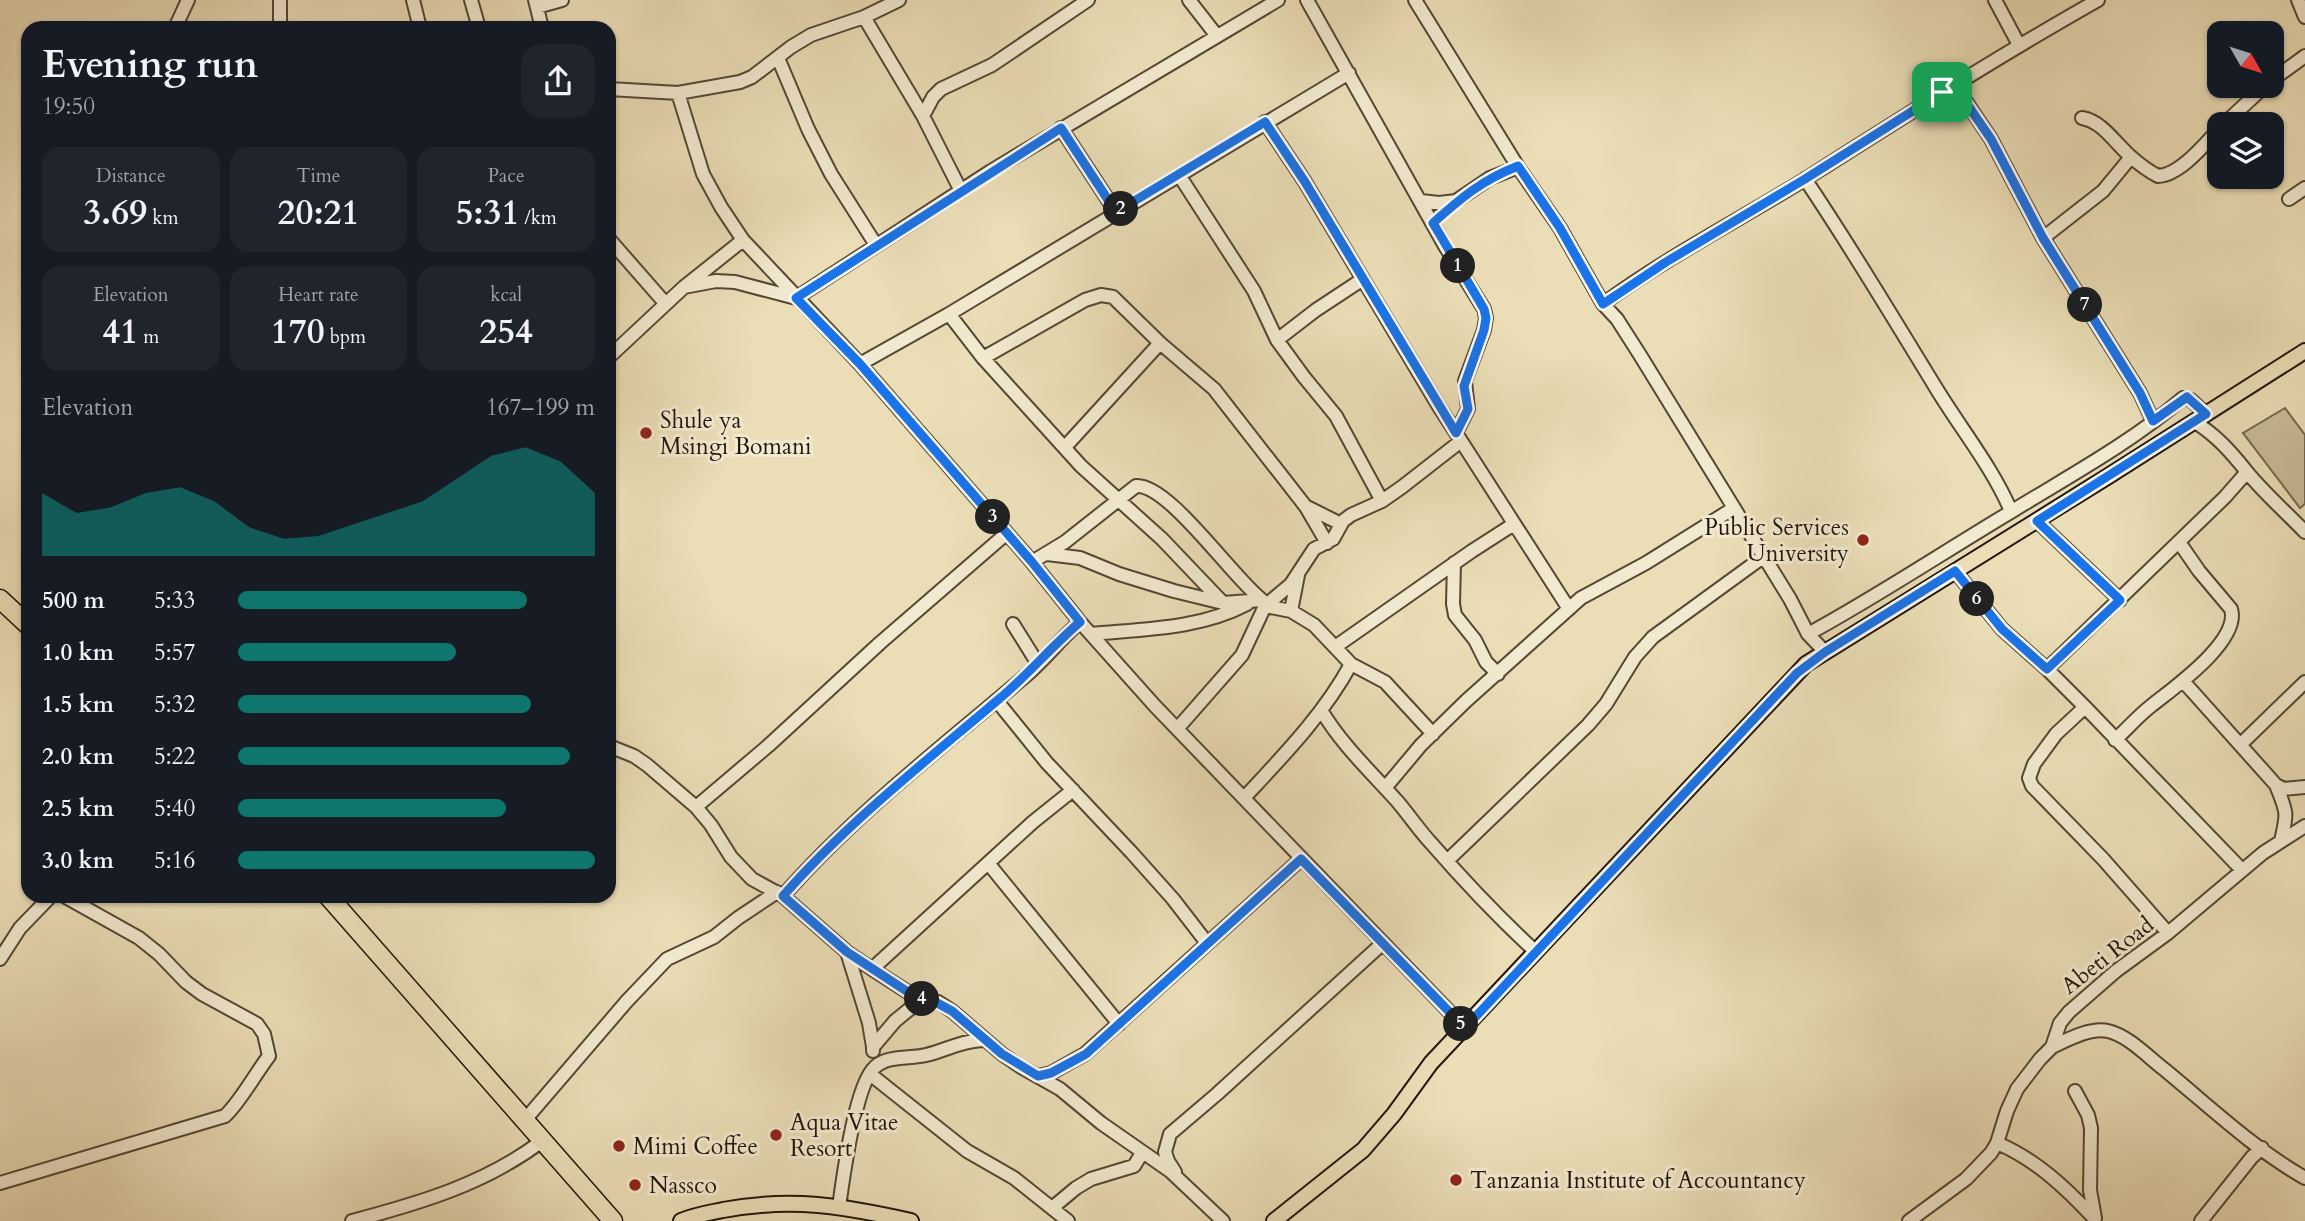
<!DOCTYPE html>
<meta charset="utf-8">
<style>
body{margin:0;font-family:Cardo,serif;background:#20242c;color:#f1f3f6;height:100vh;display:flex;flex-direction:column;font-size:26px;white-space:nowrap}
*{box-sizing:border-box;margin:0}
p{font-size:23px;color:#9ea1a6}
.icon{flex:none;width:38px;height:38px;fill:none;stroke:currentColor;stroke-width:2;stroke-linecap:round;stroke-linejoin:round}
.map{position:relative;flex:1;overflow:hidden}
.details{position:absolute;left:21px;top:21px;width:595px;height:882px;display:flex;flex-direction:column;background:#171b24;border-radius:21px;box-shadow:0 2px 5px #0004}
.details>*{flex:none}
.needle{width:46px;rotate:129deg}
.fabs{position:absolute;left:2207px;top:21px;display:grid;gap:14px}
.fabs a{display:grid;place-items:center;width:77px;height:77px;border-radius:14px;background:#171b24;box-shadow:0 2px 5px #0004;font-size:35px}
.pin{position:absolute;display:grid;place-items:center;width:60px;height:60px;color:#fff;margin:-30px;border-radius:14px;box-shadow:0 4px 10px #0006}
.km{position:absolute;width:35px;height:35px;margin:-18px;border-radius:50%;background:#222;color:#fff;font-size:19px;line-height:35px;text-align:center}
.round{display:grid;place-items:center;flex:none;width:74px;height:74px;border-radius:21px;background:#20242c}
.head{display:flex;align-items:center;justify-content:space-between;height:119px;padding:0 21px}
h1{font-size:38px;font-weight:600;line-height:52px}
.metrics{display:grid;grid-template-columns:repeat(3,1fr);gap:10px;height:119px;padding:7px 21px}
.metrics div{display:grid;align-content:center;border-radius:18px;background:#20242c;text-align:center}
.metrics b{font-size:35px;font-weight:600}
.metrics small{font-size:19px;font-weight:400}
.metrics p{font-size:19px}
.chart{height:196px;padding:14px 21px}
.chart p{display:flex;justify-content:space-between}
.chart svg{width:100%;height:126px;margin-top:7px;fill:#0f766e;opacity:.7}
ul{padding:0 21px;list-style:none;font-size:23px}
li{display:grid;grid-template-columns:112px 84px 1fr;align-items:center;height:52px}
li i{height:18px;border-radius:9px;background:#0f766e}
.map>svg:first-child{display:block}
</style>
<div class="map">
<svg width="2305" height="1221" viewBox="0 0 2305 1221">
<rect width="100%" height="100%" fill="#ebdeb7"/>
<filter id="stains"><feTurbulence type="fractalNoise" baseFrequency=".00286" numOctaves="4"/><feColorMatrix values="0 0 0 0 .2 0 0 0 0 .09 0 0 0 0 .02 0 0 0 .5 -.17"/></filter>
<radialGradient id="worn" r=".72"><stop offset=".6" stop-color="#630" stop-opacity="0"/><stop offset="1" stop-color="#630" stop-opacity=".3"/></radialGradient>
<!-- green -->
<path fill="#c9bc99" stroke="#756850" stroke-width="2" d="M2285 408 2305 435V504L2300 508 2243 433Z"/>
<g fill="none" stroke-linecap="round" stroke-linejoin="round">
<!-- minor casing -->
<g stroke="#544733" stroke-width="16">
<path id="minor" d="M280 0V28
M413 0 420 28
M471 0 479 28
M535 0 542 28
M1189 0 1217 36
M1307 0 1445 246 1484 309 1486 318 1484 330 1465 381 1468 409 1456 433
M1415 0 1518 167 1560 228 1603 304 1617 319 1640 355 1790 599 1808 634 1825 652
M1995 0 2019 45
M2298 0 2305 17
M537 7 562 0
M864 17 923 116 961 191
M175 28 188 0
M778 58 808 129 831 174 876 245
M2272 80 2305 56
M1954 84 1991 139 2043 238 2140 393 2153 421
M609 89 678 93 740 82 752 77 791 47 811 35 864 17 899 0
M678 93 703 174 721 207 743 240 860 364 1032 562 1080 622 1155 706 1465 1028
M923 116 933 97 941 89 992 65 1088 0
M2082 118C2102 121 2116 144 2130 156 2139 164 2148 171 2158 176 2180 175 2205 144 2219 129
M1265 122 1305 182 1438 405 1569 609
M2224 124 2265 86
M1061 128 1116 212
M1179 175 1254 291 1277 340 1304 377 1336 416 1382 501
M1805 179C1851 247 1893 318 1936 388 1961 429 1992 467 2011 511
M2289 199 2305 188
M1421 201 1439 203 1456 201 1490 178 1518 167
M2043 238 2103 191 2131 157
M609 239 665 303
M684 287 716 281 735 282 796 298 991 171 1278 0
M1603 304C1667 257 1739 220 1807 178 1903 117 1999 56 2098 0
M949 314 983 358 1081 466 1162 539 1223 603
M1277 340 1316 310 1363 279
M609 357 684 287 743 240
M983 358 1085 300 1101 295 1113 297 1160 343 1214 389 1306 507 1327 543
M860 364 949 314 1349 73
M2195 422C2217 436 2231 452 2247 472 2264 493 2286 512 2305 532
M1065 447 1160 343
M1307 507 1341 524
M2037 521 2120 600
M1047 554 1080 558 1119 574 1174 591 1223 603 1262 600
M1032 562 1065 542 1136 486C1168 483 1233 578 1262 600L1265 606 1291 611 1314 625 1351 664 1385 682 1433 734
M1454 563 1453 604 1455 615 1475 640 1486 662 1498 674
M1955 571 2002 629 2047 669 2085 707 2242 870
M1291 611 1298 575
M1013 624 1038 664
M1091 634C1144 629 1200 629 1247 604
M1808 634C1878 596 1945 551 2014 510 2071 475 2132 442 2183 398L2191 400 2206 414
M1335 647 1472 551 1514 524
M2047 669 2225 497 2247 472
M2183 681 2276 785 2284 789 2305 787
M997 701 1047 763 1132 853 1173 899 1207 943
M2085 707 2056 734 2034 764 2029 778 2032 786 2103 859 2168 933
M1321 710C1342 745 1370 771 1397 801 1409 815 1419 830 1431 843 1464 881 1499 918 1536 952
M1177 729 1242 655 1265 606 1291 584 1314 549 1333 539 1343 521 1351 515 1382 501 1402 487 1461 441
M2115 740C2127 729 2138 716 2151 706 2172 689 2241 641 2231 609L2199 571 2179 542
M2240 745 2305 682
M609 746 634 756 647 765 696 807 711 825 731 857 752 879 783 896 847 952 872 969 914 996 938 1002 952 1011 1002 1054 1021 1067 1060 1089 1101 1123 1170 1171 1223 1221
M2276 785C2287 813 2288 811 2281 841
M1385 788 1421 745 1466 701 1581 598 1646 563 1734 508
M1244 798C1283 756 1324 714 1351 664
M696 807 768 746 880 643 1007 533
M1447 861 1588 725 1606 704 1635 657 1653 637 1763 557
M988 863 1119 1024
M783 896C854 815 941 748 1023 678 1044 661 1059 640 1080 622
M847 952 869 1023 873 1047
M0 959 20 928 51 896
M872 969 1033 822 1073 790
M2052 1047C2067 1040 2090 1027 2108 1031 2129 1036 2148 1057 2165 1070 2210 1107 2254 1149 2305 1178
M873 1051V1047L895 1021 922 999
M870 1074 967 1151 1014 1178 1068 1221
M1038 1076 1051 1073 1085 1054 1301 859
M2075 1091 2088 1115 2091 1128 2090 1190 2095 1218
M524 1121 627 1001 667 959 714 937 738 918 777 892
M1997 1143C2035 1159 2065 1187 2093 1217
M1175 1172 1168 1161 1165 1152 1170 1134 1217 1094 1383 943
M0 1183 225 1116C241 1101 255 1074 269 1056L264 1034 257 1024 202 994 186 982 159 954 139 938 64 896
M839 1207C843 1179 855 1084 875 1067 888 1055 910 1059 926 1055 947 1050 960 1041 983 1040
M1052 1208 1076 1188 1091 1179 1134 1166 1142 1153
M352 1221C420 1203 485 1184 542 1141
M1909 1221 1966 1179 1991 1153 1997 1143 2007 1111 2017 1089 2040 1059 2052 1047 2060 1023 2069 1012 2116 971 2168 933 2263 853 2305 826
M2201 1221 2252 1157 2262 1148"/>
</g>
<!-- major casing -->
<g stroke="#211507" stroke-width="18">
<path id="major" d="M681 1221C695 1215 709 1213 723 1210 793 1197 843 1206 911 1221
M1274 1221 1363 1150 1394 1114 1431 1063 1806 664 2110 475 2305 351"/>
</g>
<!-- highway casing -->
<g stroke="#211507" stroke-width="21">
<path id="highway" d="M0 599 28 625
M328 896 613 1221"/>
</g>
<!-- minor -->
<use href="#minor" stroke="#f2ead0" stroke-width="12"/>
<!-- major -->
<use href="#major" stroke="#ebdeb7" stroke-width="14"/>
<!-- highway -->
<use href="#highway" stroke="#ebdeb7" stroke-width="18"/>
</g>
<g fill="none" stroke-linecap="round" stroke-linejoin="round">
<!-- route casing -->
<g stroke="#fff" stroke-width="14">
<path id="route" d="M1954 85 1991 139 2043 238 2140 393 2153 421 2187 397 2206 414 2037 521 2120 600 2047 669 2002 629 1955 571 1825 652 1797 673 1465 1028 1301 859 1086 1054 1051 1073 1038 1076 1002 1054 952 1011 928 998 914 996 847 952 783 896C847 823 925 762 999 699 1028 675 1052 646 1080 622L1032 562 860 364 796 298 1061 128 1116 212 1265 122 1305 182 1456 433 1468 409 1464 386 1484 330 1486 318 1484 309 1433 223C1461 198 1482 180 1518 166L1560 228 1603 304 1666 262 1805 179Z"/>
</g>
<!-- route -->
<use href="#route" stroke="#1a73e8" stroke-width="9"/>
</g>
<!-- markers -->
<g fill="#8f2418" stroke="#f2ead0" stroke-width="2.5">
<circle cx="646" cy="433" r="7"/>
<circle cx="1863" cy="540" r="7"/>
<circle cx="776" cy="1135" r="7"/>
<circle cx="619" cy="1146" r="7"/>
<circle cx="1456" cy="1180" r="7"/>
<circle cx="635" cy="1185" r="7"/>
</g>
<g text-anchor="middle" stroke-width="6" stroke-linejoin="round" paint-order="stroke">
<!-- poi labels -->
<g font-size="23" fill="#211507" stroke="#f2ead0" text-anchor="start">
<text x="660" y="428">Shule ya<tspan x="660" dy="26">Msingi Bomani</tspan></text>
<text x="1849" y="535" text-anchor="end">Public Services<tspan x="1849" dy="26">University</tspan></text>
<text x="790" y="1130">Aqua Vitae<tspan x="790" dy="26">Resort</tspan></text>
<text x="633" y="1154">Mimi Coffee</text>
<text x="1470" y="1188">Tanzania Institute of Accountancy</text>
<text x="649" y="1193">Nassco</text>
</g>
<!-- street labels -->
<g font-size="23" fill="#211507" stroke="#f2ead0">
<text transform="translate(2107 955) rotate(-38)" y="8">Abeti Road</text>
</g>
</g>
<rect width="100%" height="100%" filter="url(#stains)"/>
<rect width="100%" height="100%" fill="url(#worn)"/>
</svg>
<div class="fabs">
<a><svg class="needle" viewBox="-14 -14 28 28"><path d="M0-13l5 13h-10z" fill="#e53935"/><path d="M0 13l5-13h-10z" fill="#9ea1a6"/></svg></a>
<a><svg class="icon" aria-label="layers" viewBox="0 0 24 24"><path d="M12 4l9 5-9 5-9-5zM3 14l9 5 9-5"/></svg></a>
</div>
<div class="pin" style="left:1942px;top:92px;background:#1e9e55"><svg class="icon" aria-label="arrive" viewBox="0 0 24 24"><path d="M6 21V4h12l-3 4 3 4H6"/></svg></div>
<b class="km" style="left:1458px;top:266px">1</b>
<b class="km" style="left:1121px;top:209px">2</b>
<b class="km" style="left:993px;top:517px">3</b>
<b class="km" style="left:922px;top:999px">4</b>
<b class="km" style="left:1461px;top:1024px">5</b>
<b class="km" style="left:1977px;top:599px">6</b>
<b class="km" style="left:2085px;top:305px">7</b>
<section class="details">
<div class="head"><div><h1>Evening run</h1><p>19:50</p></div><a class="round"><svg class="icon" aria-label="share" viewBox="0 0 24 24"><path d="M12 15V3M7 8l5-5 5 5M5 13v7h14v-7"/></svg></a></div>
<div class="metrics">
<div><p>Distance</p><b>3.69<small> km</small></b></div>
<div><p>Time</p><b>20:21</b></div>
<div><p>Pace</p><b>5:31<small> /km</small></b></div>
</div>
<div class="metrics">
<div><p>Elevation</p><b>41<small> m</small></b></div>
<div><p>Heart rate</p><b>170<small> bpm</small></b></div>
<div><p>kcal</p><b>254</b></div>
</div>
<div class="chart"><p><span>Elevation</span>167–199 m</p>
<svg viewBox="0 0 160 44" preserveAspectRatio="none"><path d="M0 44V22L10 29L20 27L30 22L40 20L50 25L60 34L70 38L80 37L90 33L100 29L110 25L120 17L130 9L140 6L150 11L160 22V44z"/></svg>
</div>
<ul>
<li><b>500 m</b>5:33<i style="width:81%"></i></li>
<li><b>1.0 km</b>5:57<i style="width:61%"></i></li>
<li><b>1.5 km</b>5:32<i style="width:82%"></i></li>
<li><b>2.0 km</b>5:22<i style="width:93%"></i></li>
<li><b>2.5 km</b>5:40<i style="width:75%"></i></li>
<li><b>3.0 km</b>5:16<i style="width:100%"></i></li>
</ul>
</section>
</div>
